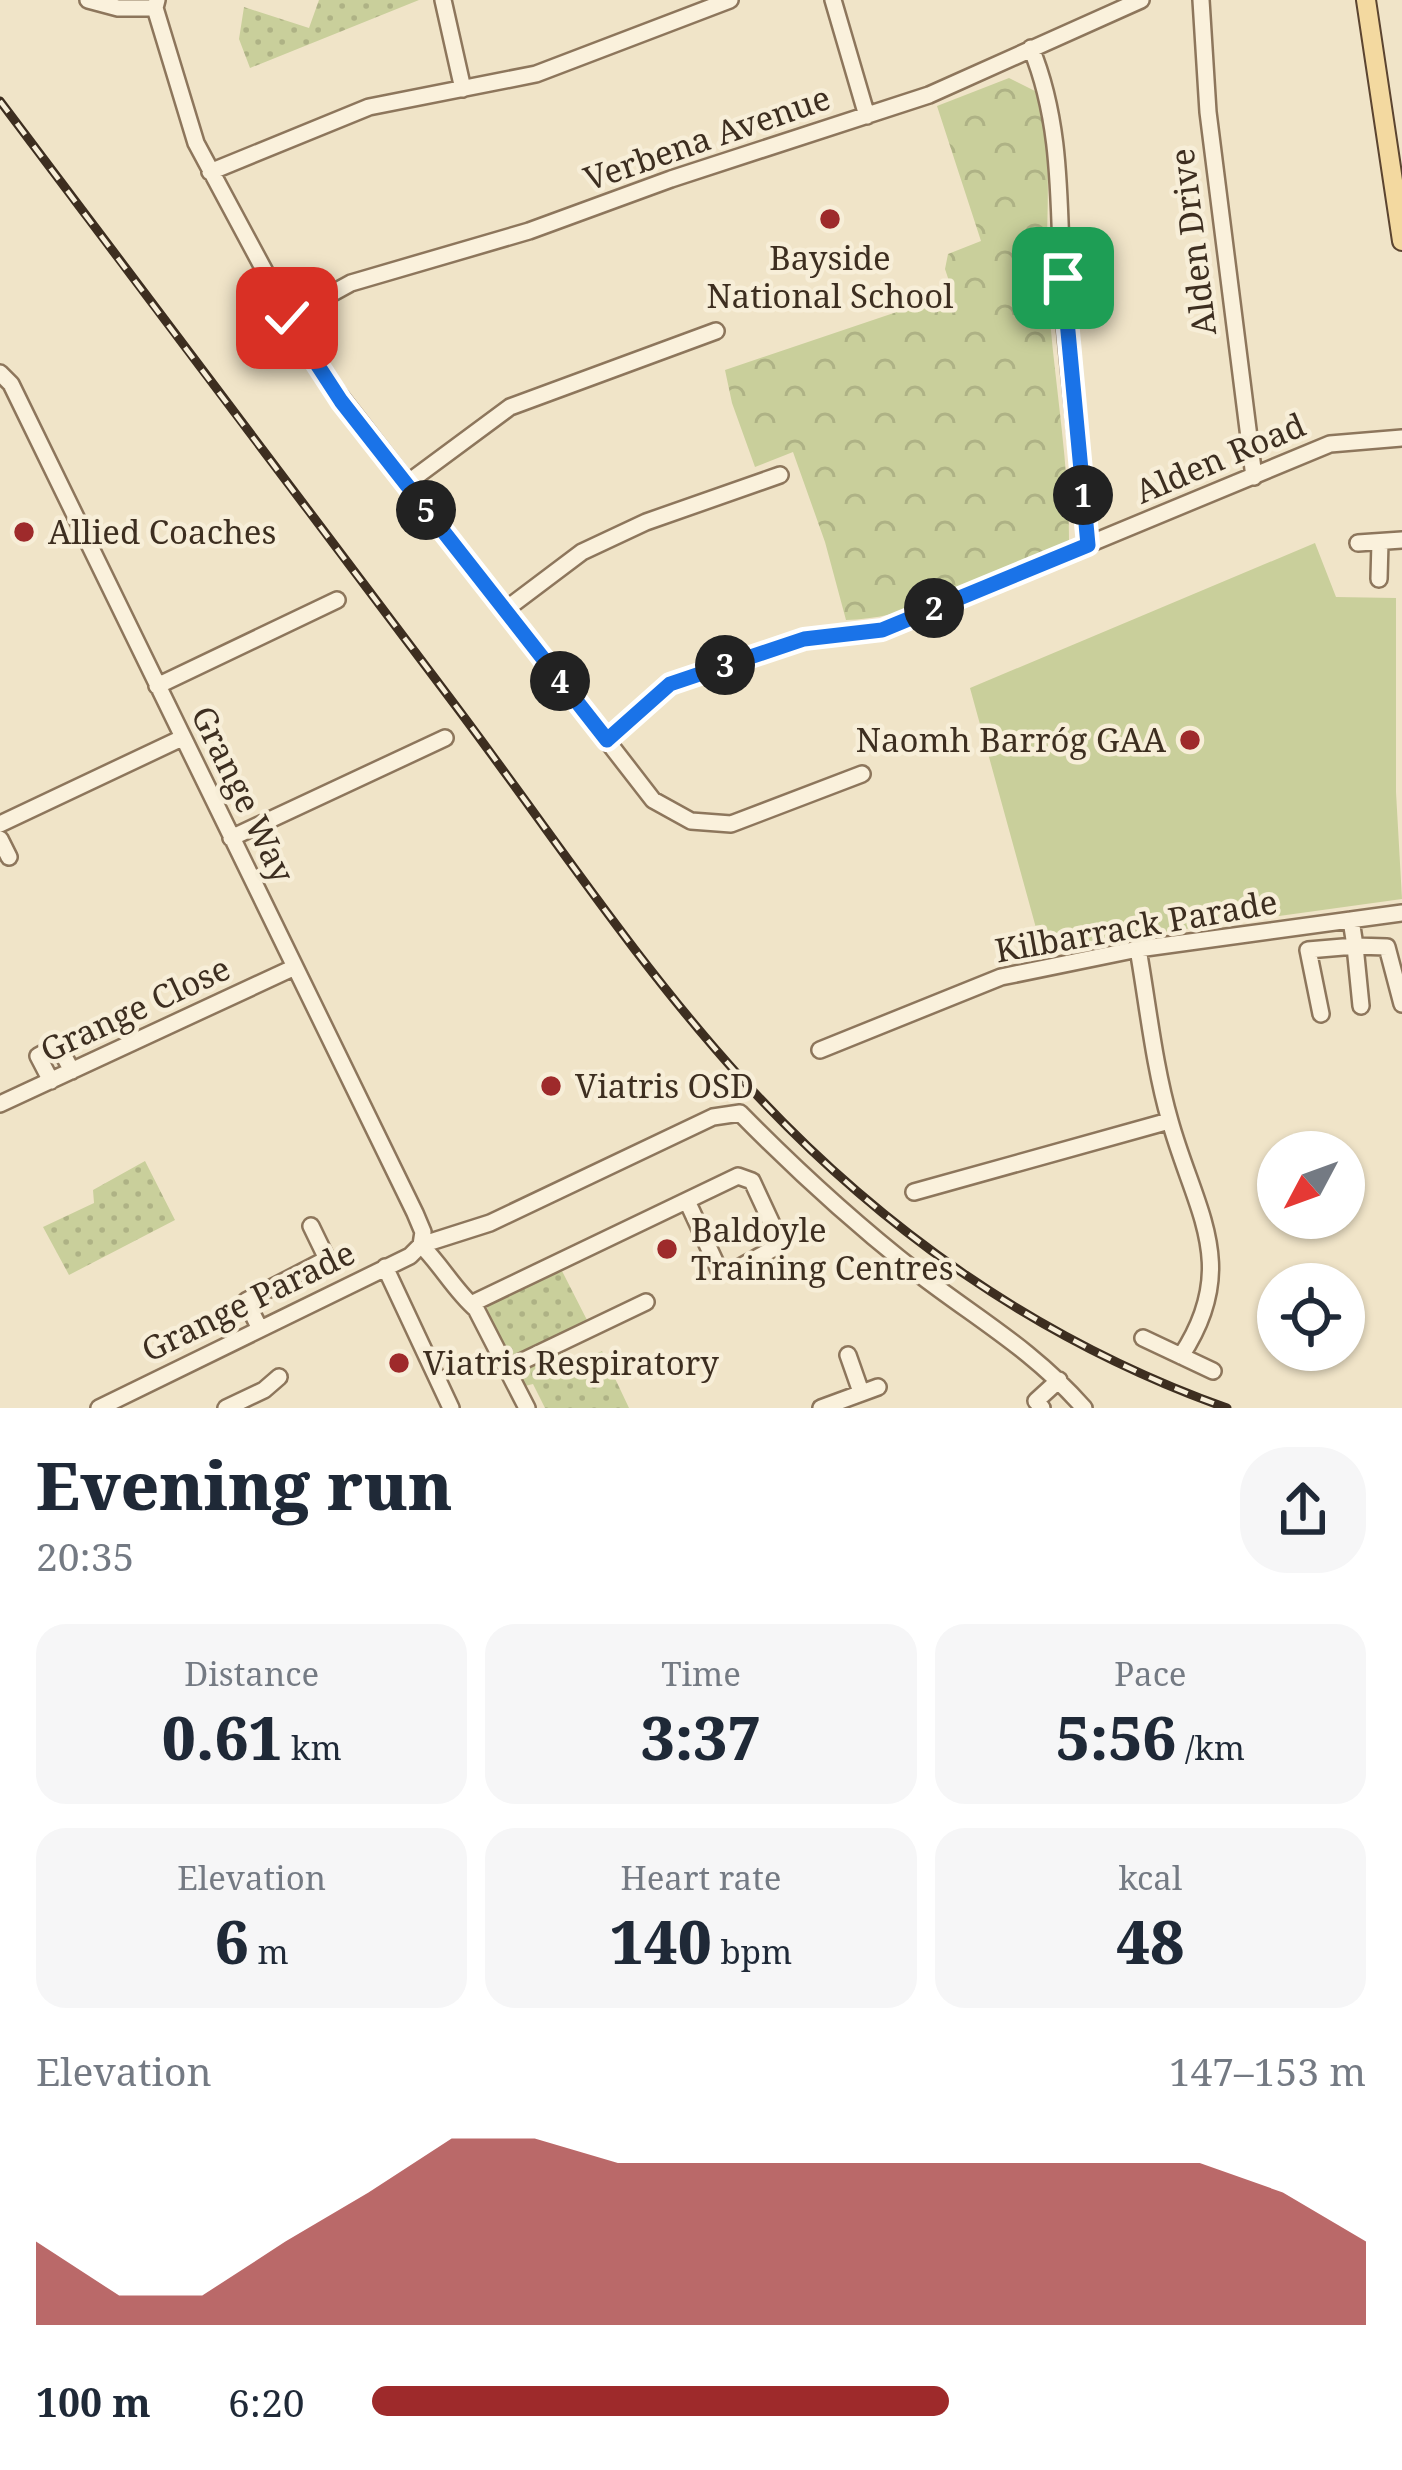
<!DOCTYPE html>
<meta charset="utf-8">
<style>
body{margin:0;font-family:"Noto Serif",serif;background:#f6f6f7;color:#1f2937;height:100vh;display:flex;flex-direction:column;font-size:45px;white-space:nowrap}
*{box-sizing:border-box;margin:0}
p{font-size:39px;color:#747a83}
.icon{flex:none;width:66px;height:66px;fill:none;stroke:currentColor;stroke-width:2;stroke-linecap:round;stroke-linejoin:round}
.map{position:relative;height:1408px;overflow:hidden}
.details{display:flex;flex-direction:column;background:#fff;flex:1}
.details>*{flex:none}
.needle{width:78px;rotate:229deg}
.buttons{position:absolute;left:1257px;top:1131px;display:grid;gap:24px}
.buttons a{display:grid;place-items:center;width:108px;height:108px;border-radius:50%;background:#fff;box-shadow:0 3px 9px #0004;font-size:60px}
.pin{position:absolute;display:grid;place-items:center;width:102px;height:102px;color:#fff;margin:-51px;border-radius:24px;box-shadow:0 6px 18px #0006}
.km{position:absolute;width:60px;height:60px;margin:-30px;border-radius:50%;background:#222;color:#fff;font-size:33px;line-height:60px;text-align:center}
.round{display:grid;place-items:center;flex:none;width:126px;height:126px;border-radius:48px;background:#f6f6f7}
.summary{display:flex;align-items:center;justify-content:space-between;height:204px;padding:0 36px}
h1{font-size:66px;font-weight:800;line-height:90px}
.metrics{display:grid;grid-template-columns:repeat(3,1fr);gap:18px;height:204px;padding:12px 36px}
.metrics div{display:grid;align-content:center;border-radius:30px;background:#f6f6f7;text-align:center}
.metrics b{font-size:60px;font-weight:800}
.metrics small{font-size:33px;font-weight:400}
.metrics p{font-size:33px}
.chart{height:336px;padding:24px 36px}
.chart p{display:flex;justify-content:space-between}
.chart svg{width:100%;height:216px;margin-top:12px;fill:#9e2a2b;opacity:.7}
ul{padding:0 36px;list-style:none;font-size:39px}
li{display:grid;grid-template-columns:192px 144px 1fr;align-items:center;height:90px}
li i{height:30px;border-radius:15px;background:#9e2a2b}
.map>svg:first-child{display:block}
</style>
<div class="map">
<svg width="1402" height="1408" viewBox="0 0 1402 1408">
<defs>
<pattern id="grass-dots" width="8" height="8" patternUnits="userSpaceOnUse" patternTransform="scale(3)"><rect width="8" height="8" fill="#c9cf9b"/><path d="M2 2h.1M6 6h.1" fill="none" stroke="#aeb285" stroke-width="1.8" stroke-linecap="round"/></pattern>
<pattern id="park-crowns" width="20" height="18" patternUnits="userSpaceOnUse" patternTransform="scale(3)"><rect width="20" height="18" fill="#c9cf9b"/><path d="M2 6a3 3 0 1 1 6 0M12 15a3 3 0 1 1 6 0" fill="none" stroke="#aeb285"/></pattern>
</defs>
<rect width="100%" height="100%" fill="#f0e4c8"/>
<!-- grass -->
<path fill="url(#grass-dots)" d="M319 0H419L250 68 239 39 244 7 309 28Z
M145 1161 175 1220 69 1275 43 1227 94 1203 93 1190Z
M562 1271 588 1322 518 1359 504 1353 488 1319 487 1306Z
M602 1351 629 1408H545L533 1384 521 1387 520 1374 551 1354 562 1352 570 1367Z"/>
<!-- park -->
<path fill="url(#park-crowns)" d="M1009 78 1035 91C1057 151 1043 230 1048 293 1053 375 1069 458 1069 540L1061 548C993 574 920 619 846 620L825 542 793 452 755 467 732 403 725 370 953 293 945 269 948 254 981 241 937 106Z"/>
<!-- pitch -->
<path fill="#c9cf9b" d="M1315 543 1336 597 1396 598V792L1402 899 1128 937 1044 957 970 688Z"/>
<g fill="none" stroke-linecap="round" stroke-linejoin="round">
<!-- minor casing -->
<g stroke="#8d765c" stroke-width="20">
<path id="minor" d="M88 0 118 8H155
M157 0 155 8 196 143 313 361 653 800 691 821 731 824 862 774
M443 0 463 89
M833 0 867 116
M1201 0 1208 112 1254 477
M1031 48C1066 133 1057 223 1064 314 1071 391 1080 468 1088 545
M210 172 369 107 536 74 730 0
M287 318 351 283 529 231 671 179 929 95 1141 0
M0 373 11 384 415 1213 423 1232 421 1245
M406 484 510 407 716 331
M1358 543 1402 540
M1379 579 1380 542
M505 610 582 552 646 522 780 475
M157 686 337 600
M607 740 670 684 804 639 882 630 1330 444 1402 438
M0 824 182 738
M231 838 445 738
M0 839 9 857
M1351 920 1355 946 1387 947 1402 1004
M1138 949C1148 1006 1154 1066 1170 1121 1195 1211 1241 1265 1181 1356
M1321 1014 1308 950 1355 946 1361 1006
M820 1050 1001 977 1138 949 1402 913
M51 1081 38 1056 58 1045 72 1071
M0 1104 295 967
M914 1192 1169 1121
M421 1245C442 1266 455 1291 476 1309L527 1408
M385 1267 451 1408
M471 1304 738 1176 752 1181 778 1237V1246L731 1272 719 1270 687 1201
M260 1329 246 1301 327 1259 311 1226
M1143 1338 1213 1371
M848 1355 861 1392
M508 1368 646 1302
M99 1408 410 1256 421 1245 490 1223 713 1117 740 1113C797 1171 855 1224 919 1274 979 1320 1033 1350 1084 1408
M226 1408 264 1390 279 1377
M821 1408 878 1387
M1042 1408 1036 1401 1059 1380"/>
</g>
<!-- major casing -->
<g stroke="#5b4430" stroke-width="22">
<path id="major" d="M1366 0 1402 241"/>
</g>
<!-- minor -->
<use href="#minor" stroke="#faf1dc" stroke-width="15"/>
<!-- major -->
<use href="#major" stroke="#f3d9a0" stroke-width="18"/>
<!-- rail casing -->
<g stroke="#3d2e20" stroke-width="9">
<path id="rail" d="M0 101C148 299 297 496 446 693 543 821 633 959 741 1078 875 1226 1038 1341 1227 1408"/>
</g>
<!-- rail -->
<use href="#rail" stroke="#f7eed8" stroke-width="4.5" stroke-dasharray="14" stroke-linecap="butt"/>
</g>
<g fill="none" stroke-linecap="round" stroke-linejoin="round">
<!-- route casing -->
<g stroke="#fff" stroke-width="24">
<path id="route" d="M287 318 341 401 607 740 670 684 804 639 882 630 1088 545 1063 278"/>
</g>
<!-- route -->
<use href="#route" stroke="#1a73e8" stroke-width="15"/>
</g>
<!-- markers -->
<g fill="#9e2a2b" stroke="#f7eed8" stroke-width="4.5">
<circle cx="830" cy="219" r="12"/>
<circle cx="24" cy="532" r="12"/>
<circle cx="1190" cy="740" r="12"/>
<circle cx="551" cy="1086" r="12"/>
<circle cx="667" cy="1249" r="12"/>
<circle cx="399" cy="1363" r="12"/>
</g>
<g text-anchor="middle" stroke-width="9" stroke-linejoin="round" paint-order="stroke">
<!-- street labels -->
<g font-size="33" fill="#3d2e20" stroke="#f7eed8">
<text transform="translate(707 138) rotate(-19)" y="12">Verbena Avenue</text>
<text transform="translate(1193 242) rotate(-97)" y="12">Alden Drive</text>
<text transform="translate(1220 458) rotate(-23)" y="12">Alden Road</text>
<text transform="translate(243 794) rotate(64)" y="12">Grange Way</text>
<text transform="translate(1136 926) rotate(-10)" y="12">Kilbarrack Parade</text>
<text transform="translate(135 1009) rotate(-25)" y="12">Grange Close</text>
<text transform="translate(248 1301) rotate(-26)" y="12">Grange Parade</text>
</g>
<!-- poi labels -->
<g font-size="33" fill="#3d2e20" stroke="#f7eed8" text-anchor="start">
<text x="830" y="270" text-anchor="middle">Bayside<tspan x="830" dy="38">National School</tspan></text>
<text x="48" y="544">Allied Coaches</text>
<text x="1166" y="752" text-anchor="end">Naomh Barróg GAA</text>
<text x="575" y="1098">Viatris OSD</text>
<text x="691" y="1242">Baldoyle<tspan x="691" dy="38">Training Centres</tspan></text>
<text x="423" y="1375">Viatris Respiratory</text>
</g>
</g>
</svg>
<div class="buttons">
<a><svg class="needle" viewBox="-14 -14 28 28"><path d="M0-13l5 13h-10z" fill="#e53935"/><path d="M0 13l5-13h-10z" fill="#747a83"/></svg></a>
<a><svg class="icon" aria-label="locate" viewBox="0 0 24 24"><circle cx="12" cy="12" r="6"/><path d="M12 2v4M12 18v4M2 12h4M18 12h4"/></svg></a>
</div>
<div class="pin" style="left:1063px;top:278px;background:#1e9e55"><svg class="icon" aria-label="arrive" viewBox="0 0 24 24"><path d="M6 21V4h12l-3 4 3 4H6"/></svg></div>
<div class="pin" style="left:287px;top:318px;background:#d93025"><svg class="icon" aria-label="check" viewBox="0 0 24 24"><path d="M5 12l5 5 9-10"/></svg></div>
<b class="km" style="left:1083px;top:495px">1</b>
<b class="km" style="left:934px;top:608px">2</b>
<b class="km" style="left:725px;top:665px">3</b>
<b class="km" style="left:560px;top:681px">4</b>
<b class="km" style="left:426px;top:510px">5</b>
</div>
<section class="details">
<div class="summary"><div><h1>Evening run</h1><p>20:35</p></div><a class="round"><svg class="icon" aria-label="share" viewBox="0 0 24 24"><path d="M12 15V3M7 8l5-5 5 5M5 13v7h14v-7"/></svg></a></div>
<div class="metrics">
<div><p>Distance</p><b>0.61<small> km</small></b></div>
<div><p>Time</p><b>3:37</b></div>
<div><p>Pace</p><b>5:56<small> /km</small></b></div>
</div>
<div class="metrics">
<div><p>Elevation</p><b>6<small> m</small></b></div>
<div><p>Heart rate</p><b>140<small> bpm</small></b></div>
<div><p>kcal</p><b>48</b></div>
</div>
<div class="chart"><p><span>Elevation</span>147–153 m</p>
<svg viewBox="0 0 160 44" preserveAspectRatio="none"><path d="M0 44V27L10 38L20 38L30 27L40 17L50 6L60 6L70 11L80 11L90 11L100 11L110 11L120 11L130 11L140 11L150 17L160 27V44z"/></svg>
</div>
<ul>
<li><b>100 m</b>6:20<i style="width:58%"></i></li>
</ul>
</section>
